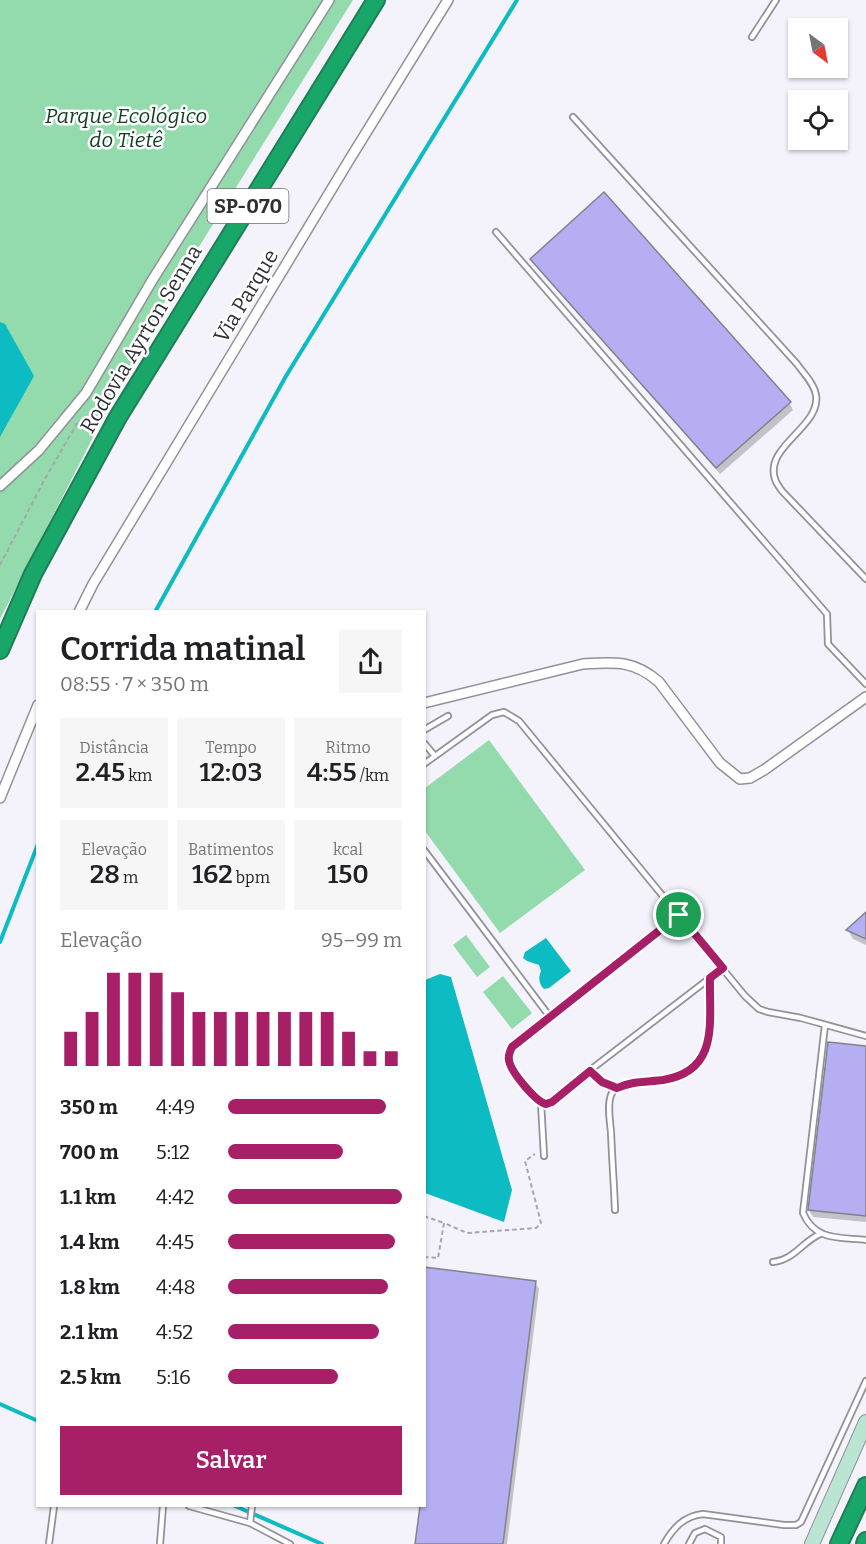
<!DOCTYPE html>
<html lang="pt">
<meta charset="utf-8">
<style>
body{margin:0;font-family:Bitter,serif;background:#f6f6f6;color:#202124;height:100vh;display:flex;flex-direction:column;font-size:22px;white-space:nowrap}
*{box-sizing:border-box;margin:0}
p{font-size:20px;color:#757577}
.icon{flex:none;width:33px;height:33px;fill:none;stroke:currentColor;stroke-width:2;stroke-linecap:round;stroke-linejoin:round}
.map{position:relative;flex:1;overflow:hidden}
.details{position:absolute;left:36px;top:610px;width:390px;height:897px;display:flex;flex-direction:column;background:#fff;border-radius:0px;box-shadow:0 2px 4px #0004}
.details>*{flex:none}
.needle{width:39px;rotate:148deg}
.fabs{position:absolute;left:788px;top:18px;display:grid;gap:12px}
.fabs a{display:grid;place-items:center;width:60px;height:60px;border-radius:0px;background:#fff;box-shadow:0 2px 4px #0004;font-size:30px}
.pin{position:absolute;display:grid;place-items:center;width:51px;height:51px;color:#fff;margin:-26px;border:3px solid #fff;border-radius:50%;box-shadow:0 2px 6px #0007}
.round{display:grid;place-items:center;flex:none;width:63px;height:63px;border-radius:0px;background:#f6f6f6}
.overview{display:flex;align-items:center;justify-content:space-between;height:102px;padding:0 24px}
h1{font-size:33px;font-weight:600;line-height:45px}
.metrics{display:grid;grid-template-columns:repeat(3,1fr);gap:9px;height:102px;padding:6px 24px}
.metrics div{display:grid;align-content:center;border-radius:0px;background:#f6f6f6;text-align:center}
.metrics b{font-size:26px;font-weight:600}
.metrics small{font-size:16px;font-weight:400}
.metrics p{font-size:16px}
.chart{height:168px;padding:12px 24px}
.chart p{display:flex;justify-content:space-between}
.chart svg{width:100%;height:108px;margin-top:6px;stroke:#a72067;stroke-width:6}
.action{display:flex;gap:12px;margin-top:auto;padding:12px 24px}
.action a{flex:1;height:69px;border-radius:0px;background:#a72067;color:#fff;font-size:24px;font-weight:600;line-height:69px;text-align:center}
ul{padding:0 24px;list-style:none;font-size:20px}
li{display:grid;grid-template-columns:96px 72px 1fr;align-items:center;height:45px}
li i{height:15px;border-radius:8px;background:#a72067}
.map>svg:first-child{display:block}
</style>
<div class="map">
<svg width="866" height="1544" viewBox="0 0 866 1544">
<rect width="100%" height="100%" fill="#f4f3fc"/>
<!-- green -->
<path fill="#93daac" d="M0 0H353L152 322 0 619Z
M489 740 585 870 500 933 425 831V788Z
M466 935 490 967 477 977 453 945Z
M503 976 532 1013 512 1029 483 992Z"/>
<!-- water -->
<path fill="#0dbbc2" d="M0 322 5 324 34 376 0 437Z
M546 938 571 971 549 988 544 989C539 984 538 978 541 971L539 965 527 961 523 958 525 952Z
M440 974 451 977 512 1190 504 1222 425 1193V980Z"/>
<!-- shadow -->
<path fill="#0003" d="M532 259 789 403 793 410 720 474 536 266Z
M866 914V945L853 939 848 930Z
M866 1048V1222L813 1217 809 1210Z
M535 1282 539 1289 507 1544H417L422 1506H424Z"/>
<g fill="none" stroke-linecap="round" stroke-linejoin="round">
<!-- stream -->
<path stroke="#0dbbc2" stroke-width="4" d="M155 612 286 376 517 0
M0 942 38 844
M0 1404 38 1421
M235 1506 322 1544"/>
</g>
<!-- building -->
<path fill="#b5aef2" stroke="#828289" stroke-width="1.5" d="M604 192 791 402 716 468 530 259Z
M866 912V939L846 930Z
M828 1042 866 1046V1216L808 1210Z
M424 1267 536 1281 503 1544H415L420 1506H424Z"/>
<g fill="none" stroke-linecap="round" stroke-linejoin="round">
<!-- service casing -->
<g stroke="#919199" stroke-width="8">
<path id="service" d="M752 37 776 0
M573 117 797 364C804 374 814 383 816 395 821 427 764 446 775 479 776 483 780 488 782 491L866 579
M496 232 827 614 828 644 866 684
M424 730 448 716
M424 743 435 756
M424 764 492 715 504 712 519 721 745 996 759 1009 768 1012 801 1018 866 1036
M424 850 550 1017
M679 915 512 1047C510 1051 508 1055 508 1060 510 1071 536 1103 546 1104L710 978
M825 1025 803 1213C815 1241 839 1237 866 1240
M590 1071 602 1082 617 1088
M541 1103 544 1156
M615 1210C614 1184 612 1158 611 1132 610 1121 607 1106 611 1095 620 1072 685 1091 704 1056 714 1038 710 999 710 978L723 968
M773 1262C794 1260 802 1242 820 1234
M189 1506 250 1523 290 1544
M250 1523 252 1506
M49 1544 54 1506
M160 1544 163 1506
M664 1544C673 1528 684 1516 703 1514L784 1525H796L801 1522 866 1381
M689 1544 695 1533 705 1529 721 1537V1544"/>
</g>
<!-- minor casing -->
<g stroke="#919199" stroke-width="12">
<path id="minor" d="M0 486 39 450 86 393 153 279 329 0
M79 612 93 584 348 162 448 0
M424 703 583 664C615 662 634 660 659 682L720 763 740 779 750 778 764 770 866 697
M0 798 38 705"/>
</g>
<!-- secondary casing -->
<g stroke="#919199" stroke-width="16">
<path id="secondary" d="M812 1544 866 1422"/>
</g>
<!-- motorway casing -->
<g stroke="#207d56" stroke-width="20">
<path id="motorway" d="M0 650 33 574 118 417 376 0
M839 1544 866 1486
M865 1544 866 1541"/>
</g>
<!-- path -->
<path stroke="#a7a6ad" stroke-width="2" stroke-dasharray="4.5 3" stroke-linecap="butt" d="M0 565 46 477 79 420
M424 1216 444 1223
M424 1257 438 1258 444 1223 467 1233 536 1228 541 1223 525 1161 535 1154"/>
<!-- service -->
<use href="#service" stroke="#fff" stroke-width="4.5"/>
<!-- minor -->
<use href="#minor" stroke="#fff" stroke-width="9"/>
<!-- secondary -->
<use href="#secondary" stroke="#bae5d2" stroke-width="14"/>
<!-- motorway -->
<use href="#motorway" stroke="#18a769" stroke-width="16"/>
</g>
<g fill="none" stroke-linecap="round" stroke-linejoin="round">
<!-- route casing -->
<g stroke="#fff" stroke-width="12">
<path id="route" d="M679 915 723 968 710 978C709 1022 720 1071 663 1080 647 1082 632 1081 617 1088L602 1082 590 1071 552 1102 546 1104C536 1102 510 1071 509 1060 508 1055 510 1051 512 1047Z"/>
</g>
<!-- route -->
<use href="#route" stroke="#a72067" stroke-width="8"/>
</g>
<g text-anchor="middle" stroke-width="5" stroke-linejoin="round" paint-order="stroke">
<!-- shield labels -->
<rect fill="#fff" stroke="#6e6d70" stroke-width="1.5" x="207.5" y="189" width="81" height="34" rx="4.5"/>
<g font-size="20" font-weight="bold" fill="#302f33">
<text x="248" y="213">SP-070</text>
</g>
<!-- park labels -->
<g font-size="21" font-style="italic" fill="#153d26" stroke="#fff">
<text x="126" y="123">Parque Ecológico<tspan x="126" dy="24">do Tietê</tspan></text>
</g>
<!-- street labels -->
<g font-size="21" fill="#302f33" stroke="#fff">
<text transform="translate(246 296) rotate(-59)" y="7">Via Parque</text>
<text transform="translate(141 339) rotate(-59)" y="7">Rodovia Ayrton Senna</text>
</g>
</g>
</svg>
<div class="fabs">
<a><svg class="needle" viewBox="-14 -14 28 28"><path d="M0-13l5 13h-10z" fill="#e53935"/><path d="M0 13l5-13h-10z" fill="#757577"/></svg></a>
<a><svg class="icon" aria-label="locate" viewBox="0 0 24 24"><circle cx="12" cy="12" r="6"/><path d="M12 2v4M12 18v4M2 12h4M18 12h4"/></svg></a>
</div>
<div class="pin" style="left:679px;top:915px;background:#1e9e55"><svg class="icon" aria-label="arrive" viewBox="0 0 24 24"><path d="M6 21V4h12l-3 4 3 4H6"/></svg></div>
<section class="details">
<div class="overview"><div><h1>Corrida matinal</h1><p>08:55 · 7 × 350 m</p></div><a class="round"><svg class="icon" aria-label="share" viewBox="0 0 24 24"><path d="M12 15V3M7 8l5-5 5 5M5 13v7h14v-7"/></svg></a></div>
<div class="metrics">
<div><p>Distância</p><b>2.45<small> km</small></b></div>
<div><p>Tempo</p><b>12:03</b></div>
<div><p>Ritmo</p><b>4:55<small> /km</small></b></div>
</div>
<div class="metrics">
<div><p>Elevação</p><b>28<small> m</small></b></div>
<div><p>Batimentos</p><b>162<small> bpm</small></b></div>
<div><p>kcal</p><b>150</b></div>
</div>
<div class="chart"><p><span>Elevação</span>95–99 m</p>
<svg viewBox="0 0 160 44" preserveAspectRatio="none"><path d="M5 44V30M15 44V22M25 44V6M35 44V6M45 44V6M55 44V14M65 44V22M75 44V22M85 44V22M95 44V22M105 44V22M115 44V22M125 44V22M135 44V30M145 44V38M155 44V38"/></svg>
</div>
<ul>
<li><b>350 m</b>4:49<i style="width:91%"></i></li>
<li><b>700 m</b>5:12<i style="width:66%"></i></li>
<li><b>1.1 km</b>4:42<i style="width:100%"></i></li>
<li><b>1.4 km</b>4:45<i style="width:96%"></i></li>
<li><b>1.8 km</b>4:48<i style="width:92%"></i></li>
<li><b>2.1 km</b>4:52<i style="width:87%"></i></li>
<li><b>2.5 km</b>5:16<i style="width:63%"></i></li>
</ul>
<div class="action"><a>Salvar</a></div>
</section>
</div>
